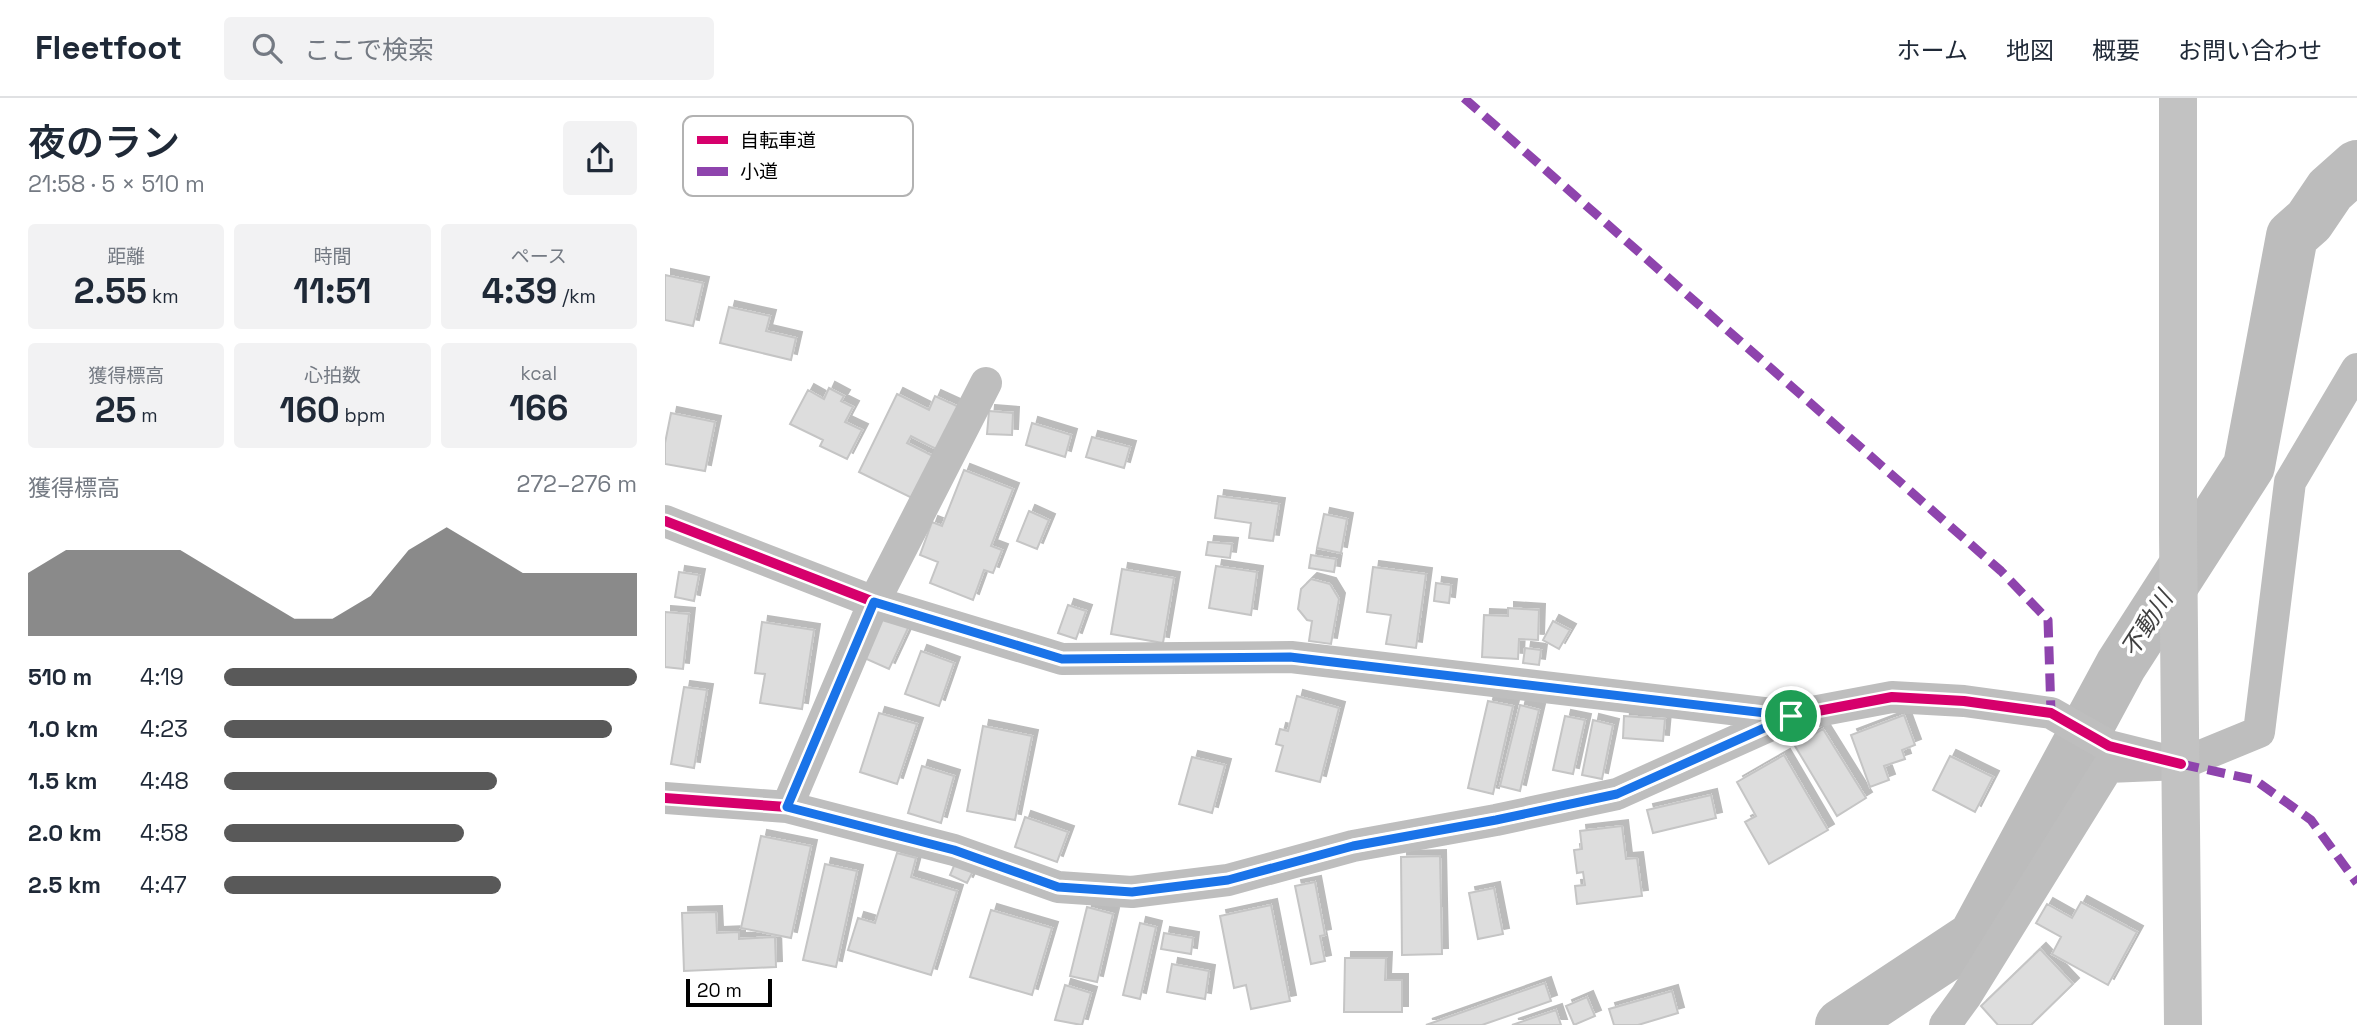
<!DOCTYPE html>
<html lang="ja">
<meta charset="utf-8">
<style>
body{margin:0;font-family:"Space Grotesk","Noto Sans JP",sans-serif;background:#f2f2f3;color:#1f2937;height:100vh;display:flex;flex-direction:column;font-size:26px;white-space:nowrap}
*{box-sizing:border-box;margin:0}
p{font-size:23px;color:#747a83}
.icon{flex:none;width:38px;height:38px;fill:none;stroke:currentColor;stroke-width:2;stroke-linecap:round;stroke-linejoin:round}
.map{position:relative;flex:1;overflow:hidden}
.side{display:flex;flex-direction:column;background:#fff;width:665px}
.side>*{flex:none}
.scale{position:absolute;left:21px;bottom:18px;width:86px;box-sizing:border-box;padding-left:7px;border:4px solid #000;border-top:0;font-size:19px;line-height:24px;white-space:nowrap;color:#000;-webkit-text-stroke:5px #fff;paint-order:stroke}
.pin{position:absolute;display:grid;place-items:center;width:60px;height:60px;color:#fff;margin:-30px;border:4px solid #fff;border-radius:50%;box-shadow:0 2px 7px #0007}
.round{display:grid;place-items:center;flex:none;width:74px;height:74px;border-radius:7px;background:#f2f2f3}
.head{display:flex;align-items:center;justify-content:space-between;height:119px;padding:0 28px}
h1{font-size:38px;font-weight:600;line-height:52px}
.figures{display:grid;grid-template-columns:repeat(3,1fr);gap:10px;height:119px;padding:7px 28px}
.figures div{display:grid;align-content:center;border-radius:7px;background:#f2f2f3;text-align:center}
.figures b{font-size:35px;font-weight:600}
.figures small{font-size:19px;font-weight:400}
.figures p{font-size:19px}
.chart{height:196px;padding:14px 28px}
.chart p{display:flex;justify-content:space-between}
.chart svg{width:100%;height:126px;margin-top:7px;fill:#595959;opacity:.7}
ul{padding:0 28px;list-style:none;font-size:23px}
li{display:grid;grid-template-columns:112px 84px 1fr;align-items:center;height:52px}
li i{height:18px;border-radius:9px;background:#595959}
header{display:flex;align-items:center;gap:42px;box-sizing:border-box;height:98px;padding:0 35px;background:#fff;border-bottom:2px solid #e0e1e3}
header strong{font-size:33px}
nav{display:flex;gap:38px;margin-inline-start:auto;font-size:24px}
.search{width:490px;height:63px;background:#f2f2f3;display:flex;align-items:center;gap:18px;box-sizing:border-box;padding:0 24px;border-radius:7px;color:#747a83;font-size:26px}
main{display:flex;flex:1;min-height:0}
.map>svg:first-child{display:block}
</style>
<header>
<strong>Fleetfoot</strong>
<div class="search"><svg class="icon" aria-label="search" viewBox="0 0 24 24"><circle cx="10" cy="10" r="6"/><path d="M15 15l6 6"/></svg>ここで検索</div>
<nav><a>ホーム</a><a>地図</a><a>概要</a><a>お問い合わせ</a></nav>
</header>
<main>
<section class="side">
<div class="head"><div><h1>夜のラン</h1><p>21:58 · 5 × 510 m</p></div><a class="round"><svg class="icon" aria-label="share" viewBox="0 0 24 24"><path d="M12 15V3M7 8l5-5 5 5M5 13v7h14v-7"/></svg></a></div>
<div class="figures">
<div><p>距離</p><b>2.55<small> km</small></b></div>
<div><p>時間</p><b>11:51</b></div>
<div><p>ペース</p><b>4:39<small> /km</small></b></div>
</div>
<div class="figures">
<div><p>獲得標高</p><b>25<small> m</small></b></div>
<div><p>心拍数</p><b>160<small> bpm</small></b></div>
<div><p>kcal</p><b>166</b></div>
</div>
<div class="chart"><p><span>獲得標高</span>272–276 m</p>
<svg viewBox="0 0 160 44" preserveAspectRatio="none"><path d="M0 44V22L10 14L20 14L30 14L40 14L50 22L60 30L70 38L80 38L90 30L100 14L110 6L120 14L130 22L140 22L150 22L160 22V44z"/></svg>
</div>
<ul>
<li><b>510 m</b>4:19<i style="width:100%"></i></li>
<li><b>1.0 km</b>4:23<i style="width:94%"></i></li>
<li><b>1.5 km</b>4:48<i style="width:66%"></i></li>
<li><b>2.0 km</b>4:58<i style="width:58%"></i></li>
<li><b>2.5 km</b>4:47<i style="width:67%"></i></li>
</ul>
</section>
<div class="map">
<svg width="1692" height="927" viewBox="0 0 1692 927">
<defs>
<filter id="shadow"><feDropShadow dx="6" dy="-6" stdDeviation="0" flood-color="#0004"/></filter>
</defs>
<rect width="100%" height="100%" fill="#fff"/>
<g fill="none" stroke-linecap="round" stroke-linejoin="round">
<!-- river -->
<path stroke="#bcbcbc" stroke-width="52" d="M1176 927 1309 839 1456 567 1584 368 1627 138 1644 123 1665 92 1692 68"/>
</g>
<!-- building -->
<path fill="#ddd" stroke="#c5c5c5" stroke-width="2" filter="url(#shadow)" d="M0 177 38 185 28 228 0 222Z
M64 209 105 218 101 233 131 240 126 262 55 245Z
M164 290 179 298 176 303 188 309 180 324 197 332 182 361 155 348 158 342 125 326 143 292 159 301Z
M232 296 264 312 270 298 294 309 273 352 246 338 242 345 270 359 249 401 194 374Z
M324 313 348 315 347 337 322 336Z
M6 315 50 324 40 373 0 366V345Z
M367 325 406 337 400 359 361 347Z
M427 339 465 349 459 370 421 359Z
M299 372 348 391 326 448 337 452 328 475 319 472 308 502 265 485 273 464 255 457 267 424 277 428Z
M553 398 614 406 608 443 584 440 586 425 550 420Z
M364 413 384 422 372 451 352 443Z
M659 416 682 421 676 455 652 450Z
M543 444 567 446 565 460 541 457Z
M646 457 671 461 669 474 644 470Z
M551 468 592 474 586 517 544 510Z
M708 469 761 476 751 550 721 546 726 517 702 514Z
M457 471 509 480 498 545 446 536Z
M14 474 34 477 29 503 10 499Z
M646 481 665 486 674 501 666 546 644 543 647 523 642 522 633 511 636 491Z
M771 485 786 487 784 505 769 503Z
M403 507 421 513 411 541 393 535Z
M843 510 874 512 873 542 854 541 853 561 817 559 819 517 843 518Z
M0 514 24 516 18 571 0 569Z
M217 515 244 528 224 571 197 559Z
M888 523 905 532 894 551 878 542Z
M97 524 149 532 137 611 95 605 100 576 90 575Z
M860 550 876 552 874 567 858 565Z
M256 553 289 565 274 608 240 596Z
M19 589 42 592 29 670 6 666Z
M632 598 674 610 655 684 611 673 618 648 611 646 615 631 623 633Z
M823 603 848 608 828 696 803 690Z
M855 607 874 612 855 693 835 688Z
M214 615 252 626 232 686 195 674Z
M1239 617 1250 647 1237 652 1240 661 1219 668 1224 682 1205 689 1186 637Z
M900 618 920 622 908 676 888 672Z
M959 618 1000 621 998 643 958 640Z
M928 622 948 627 937 681 917 677Z
M318 628 367 638 350 722 302 713Z
M1158 631 1201 700 1172 718 1130 648Z
M1119 657 1163 732 1104 766 1080 724 1091 718 1072 684Z
M1285 658 1328 679 1310 714 1268 692Z
M527 659 560 667 547 715 514 706Z
M257 668 289 678 276 725 243 715Z
M1046 697 1051 720 988 735 982 712Z
M360 719 403 734 392 764 350 749Z
M957 728 961 761 972 760 977 798 912 806 910 788 920 787 918 774 912 775 909 752 917 751 915 733Z
M96 738 146 748 126 840 76 830Z
M232 755 251 760 246 779 292 793 266 877 183 852 193 820 210 825Z
M775 758 777 856 737 857 736 759Z
M292 761 310 769 302 785 285 777Z
M160 766 192 773 171 869 138 862Z
M650 784 660 837 655 838 660 863 646 866 630 788Z
M829 790 838 836 813 841 804 795Z
M1416 804 1472 834 1443 887 1387 856 1396 839 1371 825 1382 806 1407 820Z
M606 807 625 903 586 911 581 887 569 890 555 818Z
M422 809 448 816 432 884 405 878Z
M326 812 387 830 367 897 305 879Z
M51 814 52 835 74 834V841L110 839 111 869 19 873 17 815Z
M475 825 491 829 475 901 458 897Z
M499 835 528 840 526 856 496 851Z
M1375 851 1408 886 1366 927H1333L1316 908Z
M680 860H721L720 882H737V914H679Z
M507 866 544 873 540 901 502 894Z
M880 885 886 903 817 927H761Z
M400 887 426 895 417 927 390 922Z
M1007 893 1013 915 973 927H949L944 911Z
M922 899 930 918 909 927 901 908Z
M891 912 896 927H847Z"/>
<g fill="none" stroke-linecap="round" stroke-linejoin="round">
<!-- street -->
<path stroke="#bebebe" stroke-width="32" d="M0 423 209 504 397 561 626 559 1125 618
M0 700 122 709 289 752 393 789 467 794 563 782 688 748 831 722 952 696 1126 618 1227 599 1299 603 1386 615 1444 648 1516 666
M122 709 209 504 321 285
M1280 927 1301 898 1443 669 1516 666 1594 634 1625 384 1692 271"/>
<!-- secondary -->
<path stroke="#c2c2c2" stroke-width="38" d="M1513 0V435L1518 927"/>
<!-- quiet -->
<path stroke="#8e44ad" stroke-width="9" stroke-dasharray="18 9" stroke-linecap="butt" d="M799 0 1336 473 1383 522 1386 615
M1516 666 1590 682 1646 722 1692 785"/>
<!-- cycleway casing -->
<g stroke="#fff" stroke-width="15">
<path id="cycleway" d="M0 423 209 504 397 561 626 559 1126 618
M0 700 122 709 289 752 393 789 467 794 563 782 688 748 831 722 952 696 1126 618 1227 599 1299 603 1386 615 1444 648 1516 666"/>
</g>
<!-- cycleway -->
<use href="#cycleway" stroke="#d6006c" stroke-width="10"/>
</g>
<g fill="none" stroke-linecap="round" stroke-linejoin="round">
<!-- route casing -->
<g stroke="#fff" stroke-width="14">
<path id="route" d="M209 504 397 561 625 559 1126 618 952 696 831 722 688 748 563 782 467 794 393 789 289 752 122 709Z"/>
</g>
<!-- route -->
<use href="#route" stroke="#1a73e8" stroke-width="9"/>
</g>
<g text-anchor="middle" stroke-width="7" stroke-linejoin="round" paint-order="stroke">
<!-- water labels -->
<g font-size="24" font-style="italic" fill="#414141" stroke="#fff">
<text transform="translate(1482 526) rotate(-57)" y="8">不動川</text>
</g>
</g>
<!-- legend -->
<rect x="18" y="18" width="230" height="80" rx="10" fill="#fff" stroke="#b2b2b2" stroke-width="2"/>
<rect x="32" y="38" width="31" height="8" fill="#d6006c"/>
<rect x="32" y="69" width="31" height="9" fill="#8e44ad"/>
<g font-size="19" fill="#000">
<text x="75" y="49">自転車道</text>
<text x="75" y="80">小道</text>
</g>
</svg>
<div class="scale">20 m</div>
<div class="pin" style="left:1126px;top:618px;background:#1e9e55"><svg class="icon" aria-label="arrive" viewBox="0 0 24 24"><path d="M6 21V4h12l-3 4 3 4H6"/></svg></div>
</div>
</main>
